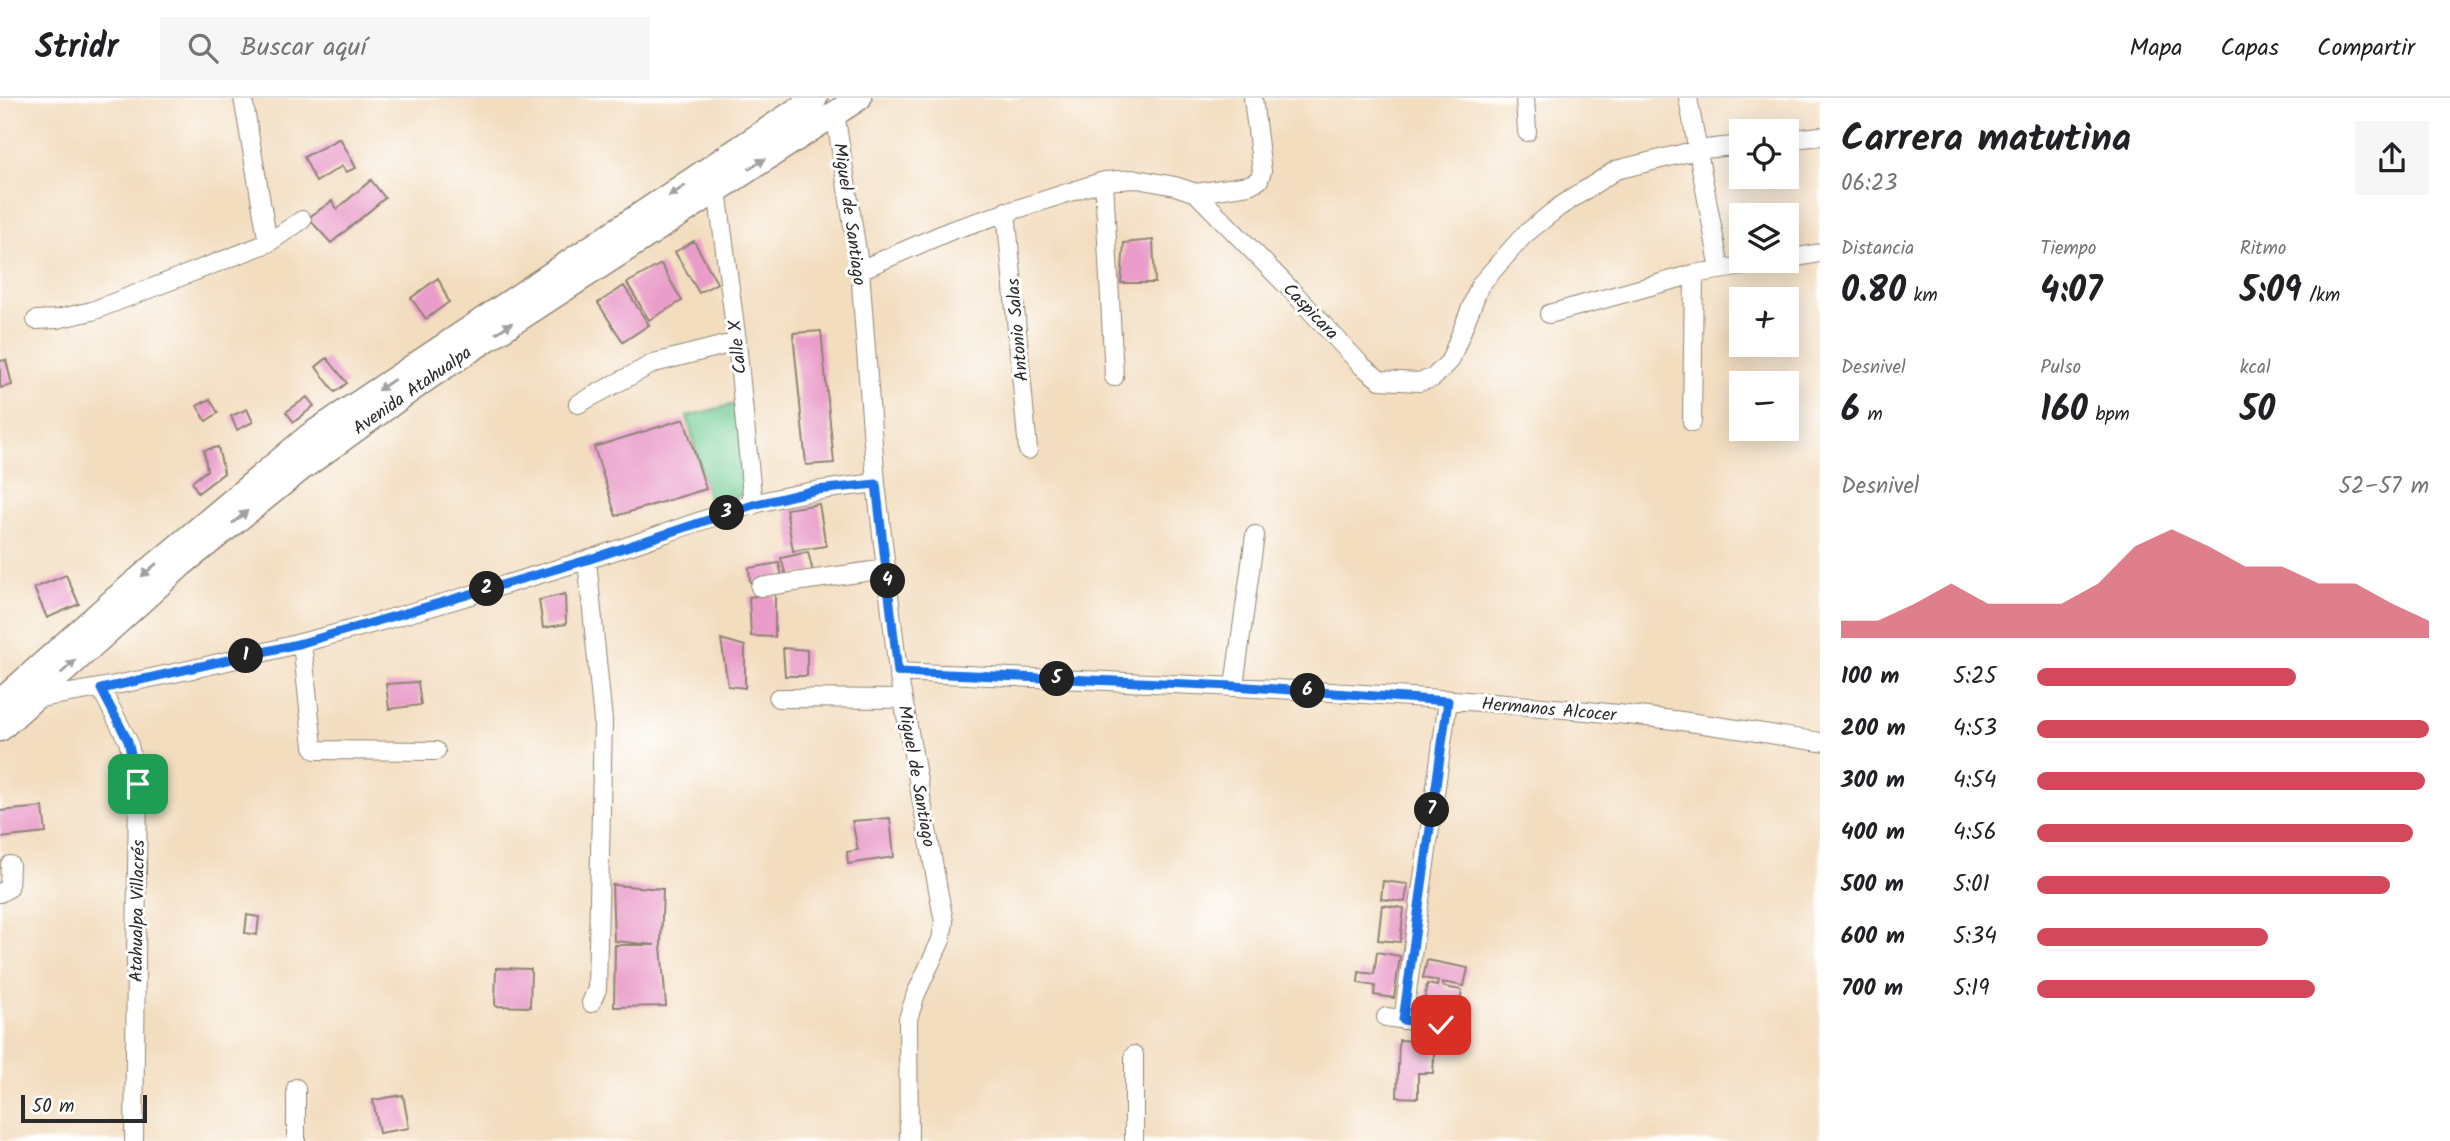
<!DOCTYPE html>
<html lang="es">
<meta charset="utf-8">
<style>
body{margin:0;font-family:Kalam,sans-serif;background:#f6f6f6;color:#202124;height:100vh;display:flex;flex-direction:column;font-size:26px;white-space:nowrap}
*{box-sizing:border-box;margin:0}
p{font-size:23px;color:#757577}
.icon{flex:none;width:38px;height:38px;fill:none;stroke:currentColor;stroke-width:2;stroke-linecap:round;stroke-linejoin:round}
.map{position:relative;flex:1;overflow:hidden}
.details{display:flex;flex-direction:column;background:#fff;width:630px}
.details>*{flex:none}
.buttons{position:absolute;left:1729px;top:21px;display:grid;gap:14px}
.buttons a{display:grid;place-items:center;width:70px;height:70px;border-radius:0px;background:#fff;box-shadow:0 4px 18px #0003;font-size:35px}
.scale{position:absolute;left:21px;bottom:18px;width:126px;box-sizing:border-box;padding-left:7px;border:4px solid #2b2b2b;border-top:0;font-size:19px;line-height:24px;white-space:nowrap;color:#2b2b2b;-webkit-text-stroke:5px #fff;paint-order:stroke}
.pin{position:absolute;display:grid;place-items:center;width:60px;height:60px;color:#fff;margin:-30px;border-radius:14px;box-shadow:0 4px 10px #0006}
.km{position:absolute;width:35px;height:35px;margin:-18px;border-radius:50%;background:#222;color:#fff;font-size:19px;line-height:35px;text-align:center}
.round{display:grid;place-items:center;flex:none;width:74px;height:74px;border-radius:0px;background:#f6f6f6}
.head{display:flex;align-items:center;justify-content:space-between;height:119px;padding:0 21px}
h1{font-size:38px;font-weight:800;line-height:52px}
.metrics{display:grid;grid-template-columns:repeat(3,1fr);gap:10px;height:119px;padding:7px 21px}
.metrics div{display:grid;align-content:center}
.metrics b{font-size:35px;font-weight:800}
.metrics small{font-size:19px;font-weight:400}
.metrics p{font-size:19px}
.chart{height:196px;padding:14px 21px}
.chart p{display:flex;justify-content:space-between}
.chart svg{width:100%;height:126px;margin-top:7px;fill:#d1495b;opacity:.7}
ul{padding:0 21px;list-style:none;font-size:23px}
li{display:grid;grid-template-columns:112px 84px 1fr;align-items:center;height:52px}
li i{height:18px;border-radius:9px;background:#d1495b}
header{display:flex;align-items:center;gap:42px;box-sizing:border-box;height:98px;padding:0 35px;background:#fff;border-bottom:2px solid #e0e0e0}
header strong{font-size:33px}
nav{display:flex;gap:38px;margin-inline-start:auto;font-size:24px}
.search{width:490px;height:63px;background:#f6f6f6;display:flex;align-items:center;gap:18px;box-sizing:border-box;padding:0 24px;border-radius:0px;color:#757577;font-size:26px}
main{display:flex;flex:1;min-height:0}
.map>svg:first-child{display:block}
</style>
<header>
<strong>Stridr</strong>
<div class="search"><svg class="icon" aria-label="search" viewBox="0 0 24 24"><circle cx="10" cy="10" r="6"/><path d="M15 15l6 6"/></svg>Buscar aquí</div>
<nav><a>Mapa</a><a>Capas</a><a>Compartir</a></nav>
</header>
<main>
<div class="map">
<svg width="1820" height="1043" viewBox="0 0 1820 1043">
<rect width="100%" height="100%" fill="#fff"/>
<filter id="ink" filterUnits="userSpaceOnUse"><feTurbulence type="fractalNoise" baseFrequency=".0143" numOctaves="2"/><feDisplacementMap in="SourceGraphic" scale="14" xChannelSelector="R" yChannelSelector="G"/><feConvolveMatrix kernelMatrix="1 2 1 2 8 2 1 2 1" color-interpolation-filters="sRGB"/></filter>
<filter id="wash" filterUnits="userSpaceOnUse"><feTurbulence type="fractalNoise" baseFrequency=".00686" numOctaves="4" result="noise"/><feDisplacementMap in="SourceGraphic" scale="28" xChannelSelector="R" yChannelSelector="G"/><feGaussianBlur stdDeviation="1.57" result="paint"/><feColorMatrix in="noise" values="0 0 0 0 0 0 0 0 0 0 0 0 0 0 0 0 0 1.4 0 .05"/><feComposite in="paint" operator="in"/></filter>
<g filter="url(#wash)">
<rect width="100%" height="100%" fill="#f3ddbf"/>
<!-- green -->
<path fill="#70cb92" stroke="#4e7b5e" stroke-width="2" d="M739 305 745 395 711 412 687 318Z"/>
<g id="blocks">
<!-- building -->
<path fill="#ea9dca" d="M340 40 356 70 346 74 342 68 316 84 304 59Z
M371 82 385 100 331 145 308 120 332 103 337 111Z
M1153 142 1155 185H1121L1124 145Z
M694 143 717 185 699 195 675 154Z
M661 166 682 203 649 222 627 185Z
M438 180 449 204 426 221 411 200Z
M624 188 649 227 623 244 598 205Z
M821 233 834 365 806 367 793 235Z
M327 260 347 285 335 294 316 269Z
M6 262 12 287 0 290V263Z
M307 299 314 308 294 324 286 314Z
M210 301 218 315 206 323 197 308Z
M247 311 253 324 237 332 231 318Z
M684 321 706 391 616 418 594 349Z
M218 349 224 375 198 395 192 384 207 372 204 352Z
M819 406 826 448 793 453 786 411Z
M808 454 813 474 786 478 781 460Z
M779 465 782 478 750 484 749 470Z
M66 477 79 506 47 520 34 490Z
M565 496 566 526 543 530 539 502Z
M775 496V539L751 538 749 499Z
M721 541 745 548V590L728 588Z
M783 550 807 552V578H785Z
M418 584 421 607 389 611 386 586Z
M43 709 46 735 0 740V713Z
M890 720 894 759 848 766 847 754 858 752 852 723Z
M1383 783 1408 786 1405 804 1381 801Z
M612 787 663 791 661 848 666 908 614 909 615 847H655L614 843Z
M1382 807 1404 810 1400 844 1378 842Z
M247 817 259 819 257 837 245 835Z
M1377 854 1400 858 1394 900 1374 897 1375 888 1358 885 1359 874 1374 876Z
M1427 862 1468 870 1464 888 1442 884 1444 889 1462 892 1458 917 1423 910 1427 886 1437 888 1438 883 1423 880Z
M496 870 531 871 530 909 495 908Z
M1399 942 1435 944 1433 975H1418V1000L1397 999Z
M403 997 409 1030 379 1035 373 1002Z"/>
</g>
</g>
<g filter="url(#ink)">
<use href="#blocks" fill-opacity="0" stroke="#8f8475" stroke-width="2"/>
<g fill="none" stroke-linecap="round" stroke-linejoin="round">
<!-- minor casing -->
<g stroke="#8f8475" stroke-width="20">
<path id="minor" d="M1525 0 1527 34
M1688 0 1720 171
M835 15 860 172 876 385 898 574 944 824 941 842 916 896 908 921 909 1043
M1787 42 1820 38
M1104 83 1114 279
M717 92 737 244 753 407
M1196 95 1249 87 1259 82 1262 73 1253 0
M1006 113 1028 352
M268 145 302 122
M1787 161 1820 155
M860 172 952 132 1104 83 1137 81 1175 88 1196 95 1294 195 1362 268 1380 282 1419 284 1433 280 1450 263 1480 187 1524 137 1559 109 1616 72 1697 52 1741 47
M1549 216 1694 176 1774 163
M36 222 57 221 92 213 268 145 243 0
M578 306 654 265 737 244
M1692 324 1694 176
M587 462 603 623 597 891 591 905
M760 489 886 471
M302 545 313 648 316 652 436 653
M898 574C1148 585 1399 593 1647 619 1705 625 1763 635 1820 644
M1234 588 1255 437
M101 591 128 643 138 686 134 1043
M778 600 903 601
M33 601C221 573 405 518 586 462 641 445 696 423 751 407 792 395 834 390 876 385
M0 795 9 790 10 767
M1386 919 1441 927
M1403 922 1448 603
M296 990V1043
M1134 1043V957"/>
</g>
<!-- highway casing -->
<g stroke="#8f8475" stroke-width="27">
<path id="highway" d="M0 604 113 503 309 338 815 0
M0 631 181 467 302 370 429 279 859 0"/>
</g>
<!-- minor -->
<use href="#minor" stroke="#fff" stroke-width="18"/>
<!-- highway -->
<use href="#highway" stroke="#fff" stroke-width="24"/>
</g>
<!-- one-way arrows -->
<defs><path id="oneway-solid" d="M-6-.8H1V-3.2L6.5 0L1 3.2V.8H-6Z" transform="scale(1.75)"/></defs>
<g fill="#a0a0a0">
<use href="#oneway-solid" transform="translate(757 66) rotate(-33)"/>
<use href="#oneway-solid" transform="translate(677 93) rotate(146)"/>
<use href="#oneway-solid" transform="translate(504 230) rotate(-33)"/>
<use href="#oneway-solid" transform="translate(386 287) rotate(146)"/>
<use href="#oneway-solid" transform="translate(240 419) rotate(-39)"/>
<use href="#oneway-solid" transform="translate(149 472) rotate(139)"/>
<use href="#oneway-solid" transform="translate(68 569) rotate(-42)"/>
</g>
</g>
<g fill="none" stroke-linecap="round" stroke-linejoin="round" filter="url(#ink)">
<!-- route casing -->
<g stroke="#fff" stroke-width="14">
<path id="route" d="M138 686 128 643 101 591 302 545 587 462 753 407 816 392 876 386 898 574 1234 588 1448 603 1403 922 1441 927"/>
</g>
<!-- route -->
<use href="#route" stroke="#1a73e8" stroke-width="9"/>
</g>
<g text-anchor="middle" stroke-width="6" stroke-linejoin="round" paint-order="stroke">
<!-- street labels -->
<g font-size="18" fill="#2b2b2b" stroke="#fff">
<text transform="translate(850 116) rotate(82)" y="6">Miguel de Santiago</text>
<text transform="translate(1311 213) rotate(46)" y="6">Caspicara</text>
<text transform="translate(1017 232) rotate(-95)" y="6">Antonio Salas</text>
<text transform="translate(737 249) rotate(-96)" y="6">Calle X</text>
<text transform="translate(412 292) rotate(-35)" y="6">Avenida Atahualpa</text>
<text transform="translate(1549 611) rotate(5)" y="6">Hermanos Alcocer</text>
<text transform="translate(917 678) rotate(80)" y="6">Miguel de Santiago</text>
<text transform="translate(137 813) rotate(-89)" y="6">Atahualpa Villacrés</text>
</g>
</g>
</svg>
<div class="buttons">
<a><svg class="icon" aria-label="locate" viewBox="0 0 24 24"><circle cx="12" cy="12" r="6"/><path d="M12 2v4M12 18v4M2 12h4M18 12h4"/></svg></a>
<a><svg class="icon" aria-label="layers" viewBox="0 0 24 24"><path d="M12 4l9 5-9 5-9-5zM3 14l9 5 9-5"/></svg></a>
<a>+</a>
<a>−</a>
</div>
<div class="scale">50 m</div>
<div class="pin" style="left:138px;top:686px;background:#1e9e55"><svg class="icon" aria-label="arrive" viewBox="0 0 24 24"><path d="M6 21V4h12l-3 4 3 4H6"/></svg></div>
<div class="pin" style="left:1441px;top:927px;background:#d93025"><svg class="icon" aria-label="check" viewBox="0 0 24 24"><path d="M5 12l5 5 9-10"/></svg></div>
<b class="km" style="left:246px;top:558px">1</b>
<b class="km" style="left:487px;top:491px">2</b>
<b class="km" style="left:727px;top:415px">3</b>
<b class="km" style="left:888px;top:483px">4</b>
<b class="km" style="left:1057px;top:581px">5</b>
<b class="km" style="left:1308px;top:593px">6</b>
<b class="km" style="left:1432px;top:712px">7</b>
</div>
<section class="details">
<div class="head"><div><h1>Carrera matutina</h1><p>06:23</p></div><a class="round"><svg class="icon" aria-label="share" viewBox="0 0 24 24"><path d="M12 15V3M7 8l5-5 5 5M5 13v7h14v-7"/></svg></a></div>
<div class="metrics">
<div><p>Distancia</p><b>0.80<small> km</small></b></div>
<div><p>Tiempo</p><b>4:07</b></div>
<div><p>Ritmo</p><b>5:09<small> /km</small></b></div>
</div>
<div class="metrics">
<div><p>Desnivel</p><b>6<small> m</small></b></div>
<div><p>Pulso</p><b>160<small> bpm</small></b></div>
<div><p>kcal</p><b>50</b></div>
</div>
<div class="chart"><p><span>Desnivel</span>52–57 m</p>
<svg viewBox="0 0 160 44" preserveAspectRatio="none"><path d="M0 44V38L10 38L20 32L30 25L40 32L50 32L60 32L70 25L80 12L90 6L100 12L110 19L120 19L130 25L140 25L150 32L160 38V44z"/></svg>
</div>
<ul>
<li><b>100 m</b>5:25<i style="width:66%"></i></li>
<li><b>200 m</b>4:53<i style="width:100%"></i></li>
<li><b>300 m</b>4:54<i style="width:99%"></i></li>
<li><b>400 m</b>4:56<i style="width:96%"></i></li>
<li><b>500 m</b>5:01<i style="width:90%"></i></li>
<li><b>600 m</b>5:34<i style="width:59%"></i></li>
<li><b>700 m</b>5:19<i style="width:71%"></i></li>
</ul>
</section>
</main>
